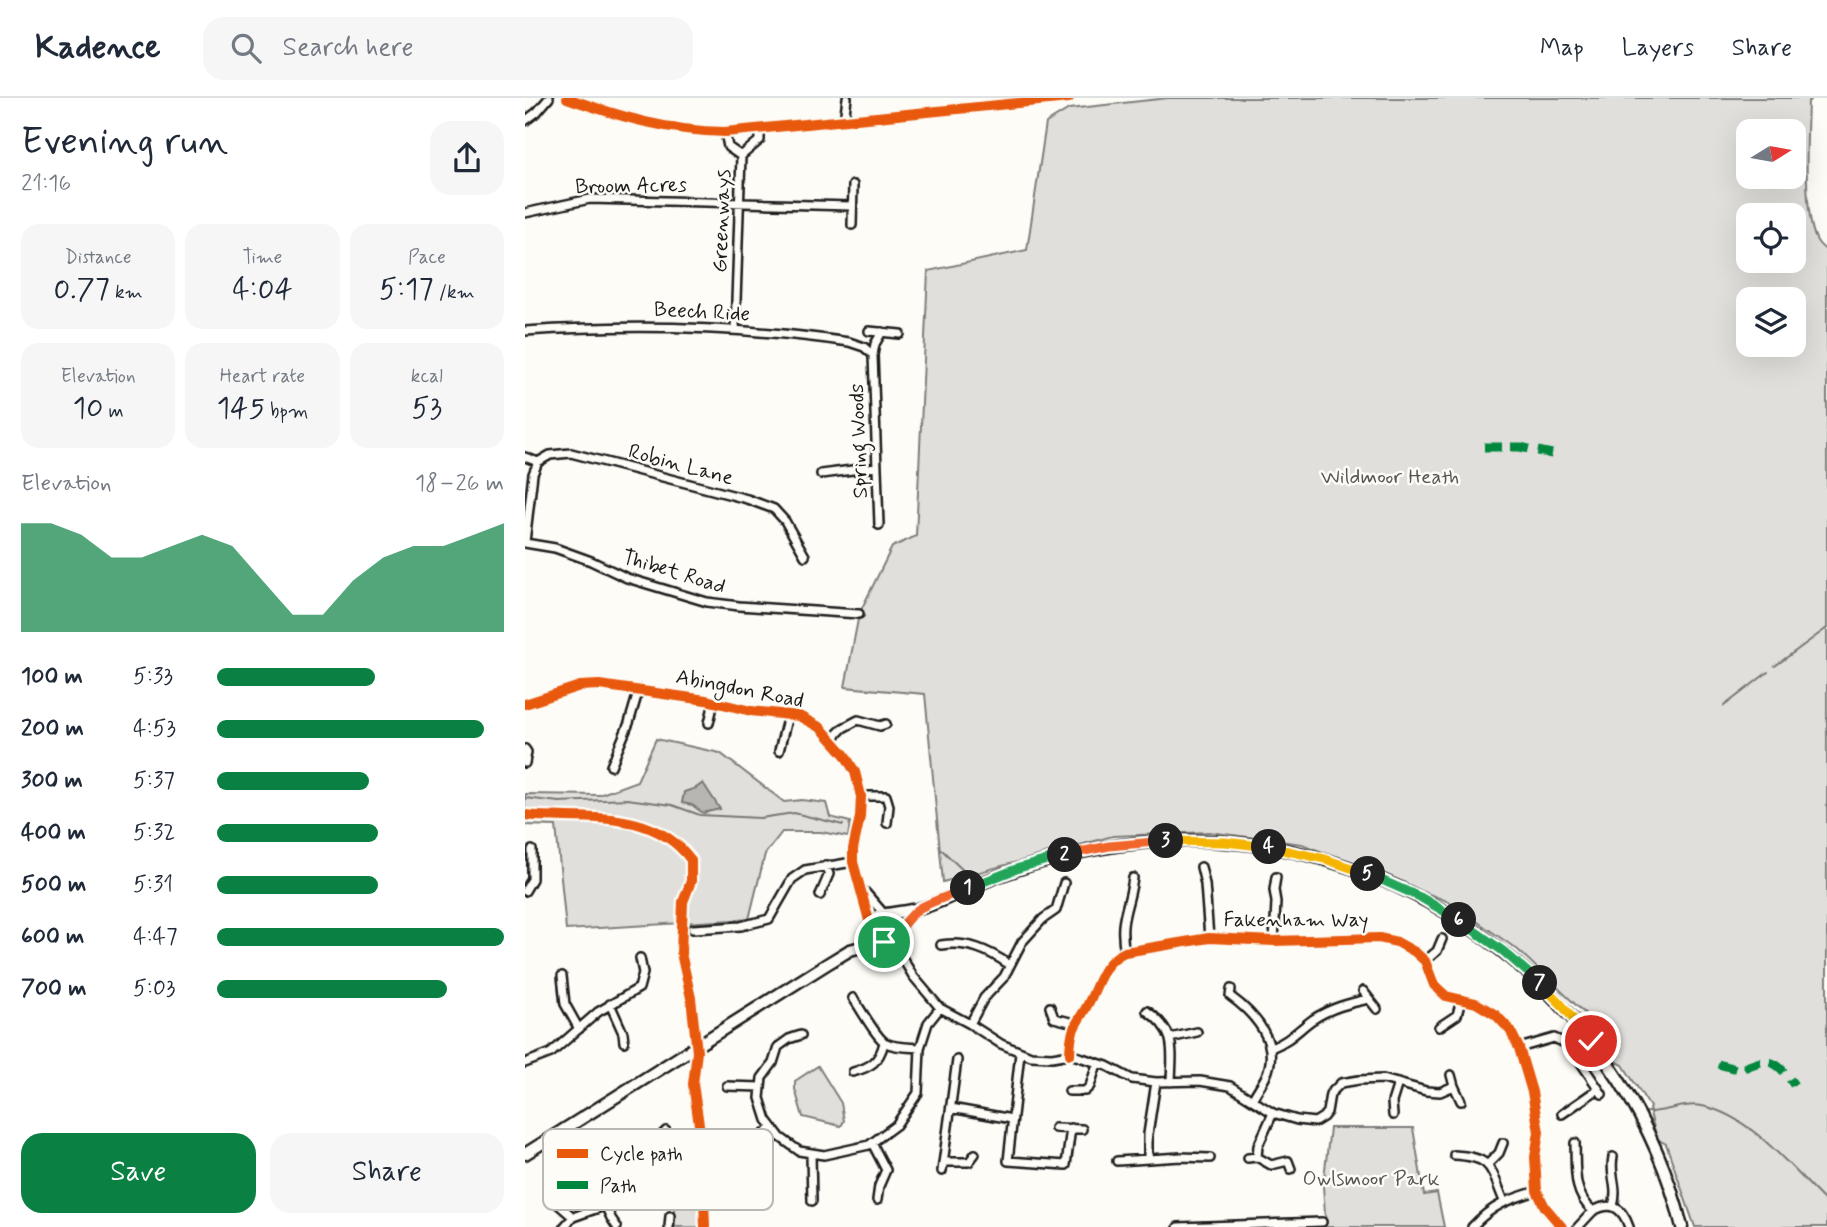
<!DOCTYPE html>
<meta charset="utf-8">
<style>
body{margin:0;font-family:Mynerve,sans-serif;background:#f6f6f7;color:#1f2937;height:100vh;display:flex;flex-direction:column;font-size:26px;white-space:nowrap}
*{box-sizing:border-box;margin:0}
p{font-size:23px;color:#747a83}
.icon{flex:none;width:38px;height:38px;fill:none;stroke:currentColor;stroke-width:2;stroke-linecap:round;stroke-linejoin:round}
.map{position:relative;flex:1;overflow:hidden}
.sheet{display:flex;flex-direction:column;background:#fff;width:525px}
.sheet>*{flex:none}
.needle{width:46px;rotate:79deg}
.buttons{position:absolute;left:1211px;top:21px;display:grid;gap:14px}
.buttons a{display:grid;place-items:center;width:70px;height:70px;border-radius:14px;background:#fff;box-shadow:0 7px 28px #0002;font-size:35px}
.pin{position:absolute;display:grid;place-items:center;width:60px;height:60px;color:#fff;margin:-30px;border:4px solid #fff;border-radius:50%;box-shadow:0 2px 7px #0007}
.km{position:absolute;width:35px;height:35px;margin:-18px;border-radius:50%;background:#222;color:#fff;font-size:19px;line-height:35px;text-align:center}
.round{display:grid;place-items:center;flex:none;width:74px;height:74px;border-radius:21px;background:#f6f6f7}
.headline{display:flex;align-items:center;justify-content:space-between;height:119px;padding:0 21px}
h1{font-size:38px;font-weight:600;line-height:52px}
.figures{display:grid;grid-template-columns:repeat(3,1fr);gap:10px;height:119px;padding:7px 21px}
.figures div{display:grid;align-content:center;border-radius:18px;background:#f6f6f7;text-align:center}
.figures b{font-size:30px;font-weight:600}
.figures small{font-size:19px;font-weight:400}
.figures p{font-size:19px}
.chart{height:196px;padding:14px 21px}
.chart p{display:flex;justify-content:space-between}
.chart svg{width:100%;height:126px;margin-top:7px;fill:#0b8043;opacity:.7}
.primary-button{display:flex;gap:14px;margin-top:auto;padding:14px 21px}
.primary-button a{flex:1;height:80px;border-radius:21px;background:#0b8043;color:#fff;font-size:28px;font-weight:600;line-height:80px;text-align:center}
.primary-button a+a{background:#f6f6f7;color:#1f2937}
ul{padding:0 21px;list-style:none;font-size:23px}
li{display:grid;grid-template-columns:112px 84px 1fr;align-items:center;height:52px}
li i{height:18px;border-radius:9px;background:#0b8043}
header{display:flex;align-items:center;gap:42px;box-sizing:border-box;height:98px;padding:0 35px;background:#fff;border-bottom:2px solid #e0e1e3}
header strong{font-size:33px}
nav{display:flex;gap:38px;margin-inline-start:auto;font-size:24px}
.search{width:490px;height:63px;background:#f6f6f7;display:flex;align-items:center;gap:18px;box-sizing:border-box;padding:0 24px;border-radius:21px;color:#747a83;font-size:26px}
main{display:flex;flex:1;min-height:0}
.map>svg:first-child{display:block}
</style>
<header>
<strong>Kadence</strong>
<div class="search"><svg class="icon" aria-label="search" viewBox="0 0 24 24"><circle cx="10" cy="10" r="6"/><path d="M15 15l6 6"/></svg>Search here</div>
<nav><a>Map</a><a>Layers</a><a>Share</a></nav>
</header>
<main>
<section class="sheet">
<div class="headline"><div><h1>Evening run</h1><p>21:16</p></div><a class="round"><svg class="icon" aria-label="share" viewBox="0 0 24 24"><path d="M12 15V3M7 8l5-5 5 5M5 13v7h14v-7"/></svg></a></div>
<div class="figures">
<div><p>Distance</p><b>0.77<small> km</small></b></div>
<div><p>Time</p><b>4:04</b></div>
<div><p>Pace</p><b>5:17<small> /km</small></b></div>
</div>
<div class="figures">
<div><p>Elevation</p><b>10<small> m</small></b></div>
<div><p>Heart rate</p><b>145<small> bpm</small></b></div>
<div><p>kcal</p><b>53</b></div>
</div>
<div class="chart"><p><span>Elevation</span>18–26 m</p>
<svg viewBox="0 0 160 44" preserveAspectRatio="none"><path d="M0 44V6L10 6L20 10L30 18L40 18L50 14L60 10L70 14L80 26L90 38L100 38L110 26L120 18L130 14L140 14L150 10L160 6V44z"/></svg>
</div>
<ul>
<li><b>100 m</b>5:33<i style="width:55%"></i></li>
<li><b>200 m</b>4:53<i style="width:93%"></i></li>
<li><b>300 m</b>5:37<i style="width:53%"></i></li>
<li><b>400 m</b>5:32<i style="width:56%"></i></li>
<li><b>500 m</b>5:31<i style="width:56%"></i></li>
<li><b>600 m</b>4:47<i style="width:100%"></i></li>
<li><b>700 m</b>5:03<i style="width:80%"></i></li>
</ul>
<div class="primary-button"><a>Save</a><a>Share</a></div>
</section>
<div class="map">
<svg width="1302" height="1129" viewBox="0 0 1302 1129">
<rect width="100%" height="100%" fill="#fdfcf7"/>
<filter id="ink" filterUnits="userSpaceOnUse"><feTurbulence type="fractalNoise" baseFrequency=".0143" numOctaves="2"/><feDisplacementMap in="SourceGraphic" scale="14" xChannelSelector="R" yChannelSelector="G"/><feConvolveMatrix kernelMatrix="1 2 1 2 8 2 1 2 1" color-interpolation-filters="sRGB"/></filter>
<g filter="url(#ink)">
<!-- green -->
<path fill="#e0dfdb" stroke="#7e7e7c" stroke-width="2" fill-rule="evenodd" d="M643 0H1287L1283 4C1282 35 1278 115 1291 141 1293 146 1298 150 1302 153V1129H1170L1141 1046 1132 1041 1124 1011 1125 1009 1098 967 1088 962 1074 938 1077 935 1071 926 993 852 924 804 777 746 684 734 588 738 418 784 400 596 320 589 334 516 367 449 391 438 403 173 502 152 521 25 544 11ZM1223 33H1269V79H1223ZM1223 117H1269V163H1223ZM1223 201H1269V247H1223Z
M131 641 195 655 259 704 277 702 301 705 305 719 325 724 323 739 296 734H257L240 756 224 821 41 832 31 728 0 727V696L74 697 112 683Z
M293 968 316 1005 319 1023 316 1028 278 1019 270 991V983Z
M805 1030H888L899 1097 912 1095 919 1129H801L798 1088Z
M148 1092 176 1094V1129H150Z"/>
<!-- water -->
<path fill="#b7b6b2" stroke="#797876" stroke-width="2" d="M178 685 195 711 178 715 167 707 157 705 159 694 171 690Z"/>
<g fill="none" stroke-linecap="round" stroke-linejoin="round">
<!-- stream -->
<path stroke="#797876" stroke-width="2" d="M1250 568 1302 530
M1199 608 1243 574
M0 700 34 704 102 701 147 707 175 717 235 720 269 715 318 727
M417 752 448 782
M1118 1014C1137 1016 1158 1004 1177 1008 1227 1018 1267 1071 1302 1105"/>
<!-- minor casing -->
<g stroke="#1c1c1c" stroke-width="12">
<path id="minor" d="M42 0C96 19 142 33 200 34L544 0
M0 23 12 14 24 0
M319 23 322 0
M200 34 203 49 216 58
M216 58 235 42V32
M0 115 65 101 327 108
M327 127 328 87
M210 232 216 58
M0 233C109 226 216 228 324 244L339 249 348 257
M344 233 375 236
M0 359 13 364
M13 364 25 357 46 355 222 401 249 411 260 423 280 458
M296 376 351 369
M354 427 348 257 350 246 357 234
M0 444 8 376 13 364
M0 445 30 450 66 463 102 480 182 504 214 508 334 516
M0 606 55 588 74 587 181 602 226 613 274 618 296 630 320 657 330 674 336 698 335 719 328 751V764L345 826
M184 625 189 604
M307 641 318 630 333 622 355 628 361 626
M0 651 2 654 0 665
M254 653 263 617
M86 668 104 625 114 591
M336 698H361L364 708 362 725
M676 769 680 786 684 840
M0 793 7 781V752
M340 794 360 817
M295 797 304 776 300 768
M168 831 216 828 244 821 267 781 280 772 328 764
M370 836 378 861 388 878 415 910 445 926 476 946 506 958 527 959 545 956 582 968 607 981 631 984 675 983 705 988 748 1015 772 1022 790 1024 798 1019 802 1014 805 996 816 985 834 982 858 981 901 993 915 994 929 988 926 977
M749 843 751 804 749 792 751 779
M416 847C443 843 463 852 485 867
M600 854C593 821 604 811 608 780
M900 863 912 853 917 841
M37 878 40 906 54 931
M706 891 705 898C730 916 756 945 741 978 737 986 731 994 727 1002
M838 893 852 911
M328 900C336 911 352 941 361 945 371 950 384 949 395 950
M85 906 98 935 99 944
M525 909 529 920 549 925
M622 913C652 934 647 951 646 984
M445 926 459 900 479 879 497 844 518 821 531 812 539 785
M914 929 932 917 936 902
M276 937 264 941 253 949 248 965 237 980 235 1000 242 1022 255 1039 274 1053 299 1057 344 1047 371 1027 393 995 395 950 403 925 415 910
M645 940 672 934
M746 950C764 943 772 933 787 922 805 910 824 905 844 901
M994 950 1029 940 1044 947 1077 996
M495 955 483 1063 541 1067 546 1030
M545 956C546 927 551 929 563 906 574 885 577 864 600 854L684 840 749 843 854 840 872 844 890 854 900 863 909 887 921 898 951 905 971 917 985 932 994 950 1007 994 1014 1034 1010 1059 1012 1093 1020 1109 1037 1129
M0 965 26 955 73 914 114 890 118 875 115 860
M328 974C346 969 354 964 359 945
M202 988 236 989
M929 988 936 1003
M544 993H560L565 988 572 966
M426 1010 487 1021
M1037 1016 1073 991
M868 1017 867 1004 873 985
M530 1030 557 1031
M131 1044 145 1062 147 1089
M347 1045 361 1072 354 1088 352 1102
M1050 1045C1051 1071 1047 1095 1068 1113 1087 1103 1097 1109 1104 1129
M286 1056 287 1103
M929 1057C968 1059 965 1070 979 1103
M732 1059 733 1048 748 1015
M1088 1059C1084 1078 1094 1088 1088 1108
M723 1060 732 1059 746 1067 763 1063 766 1071
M623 1061V1036L631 984
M592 1063 656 1059 685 1060
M418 1064H444L450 1056
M963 1066 974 1055 978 1045
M417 1073 432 962
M127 1083H148
M26 1100 48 1119
M218 1104 237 1038 247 1029
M39 1129 48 1119 79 1108
M92 1129C75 1107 72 1077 98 1059 114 1049 127 1049 141 1033
M144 1129 145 1118
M653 1129 797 1124
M947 1129C967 1107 985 1101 1012 1093
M1053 1129 1068 1113"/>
</g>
<!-- major casing -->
<g stroke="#1c1c1c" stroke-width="15">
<path id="major" d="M363 818 370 825 371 835 363 843C348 846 335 827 352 818 357 816 384 813 393 811 413 806 432 795 451 787 530 754 614 738 699 744 914 758 1106 920 1157 1129
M0 1056 302 866 325 852 354 844"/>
</g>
<!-- minor -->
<use href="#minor" stroke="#fdfcf7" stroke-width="7"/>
<!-- major -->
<use href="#major" stroke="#fdfcf7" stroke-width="10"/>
<!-- quiet -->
<path stroke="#00873e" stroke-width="9" stroke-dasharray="18 9" stroke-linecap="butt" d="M959 349H995L1027 356
M1193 966 1215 972C1243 958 1251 961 1269 987"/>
<!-- cycleway casing -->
<g stroke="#fdfcf7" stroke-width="15">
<path id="cycleway" d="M42 0C96 19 142 33 200 34L544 0
M0 606 55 588 74 587 181 602 226 613 274 618 296 630 320 657 330 674 336 698 335 719 328 751V764L345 826
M0 717C58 723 126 708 166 762V783L158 804 156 855 166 900 172 954 168 986 177 1047 180 1129
M545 956C546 927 551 929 563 906 574 885 577 864 600 854L684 840 749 843 854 840 872 844 890 854 900 863 909 887 921 898 951 905 971 917 985 932 994 950 1007 994 1014 1034 1010 1059 1012 1093 1020 1109 1037 1129"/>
</g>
<!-- cycleway -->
<use href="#cycleway" stroke="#e8590c" stroke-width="10"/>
</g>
</g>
<g fill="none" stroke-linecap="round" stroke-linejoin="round" filter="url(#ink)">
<!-- split-1 casing -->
<g stroke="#fff" stroke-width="14">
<path id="split-1" d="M359 844C372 840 381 819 395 810 410 802 427 797 443 790"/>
</g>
<!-- split-2 casing -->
<g stroke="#fff" stroke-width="14">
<path id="split-2" d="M443 790 494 770 540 757"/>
</g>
<!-- split-3 casing -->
<g stroke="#fff" stroke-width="14">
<path id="split-3" d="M540 757 584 748 641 743"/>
</g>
<!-- split-4 casing -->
<g stroke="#fff" stroke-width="14">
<path id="split-4" d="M641 743 700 744 744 749"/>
</g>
<!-- split-5 casing -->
<g stroke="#fff" stroke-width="14">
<path id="split-5" d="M744 749 800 761 843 776"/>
</g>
<!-- split-6 casing -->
<g stroke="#fff" stroke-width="14">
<path id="split-6" d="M843 776 895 799 934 822"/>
</g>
<!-- split-7 casing -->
<g stroke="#fff" stroke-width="14">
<path id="split-7" d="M934 822 978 853 1015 885"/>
</g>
<!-- split-8 casing -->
<g stroke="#fff" stroke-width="14">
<path id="split-8" d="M1015 885 1036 906 1066 943"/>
</g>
<!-- split-1 -->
<use href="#split-1" stroke="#f0652b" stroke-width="9"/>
<!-- split-2 -->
<use href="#split-2" stroke="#22a559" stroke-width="9"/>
<!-- split-3 -->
<use href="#split-3" stroke="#f0652b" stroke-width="9"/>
<!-- split-4 -->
<use href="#split-4" stroke="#f5b400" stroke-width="9"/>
<!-- split-5 -->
<use href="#split-5" stroke="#f5b400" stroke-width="9"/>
<!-- split-6 -->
<use href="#split-6" stroke="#22a559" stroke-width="9"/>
<!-- split-7 -->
<use href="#split-7" stroke="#22a559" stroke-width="9"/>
<!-- split-8 -->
<use href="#split-8" stroke="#f5b400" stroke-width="9"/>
</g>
<g text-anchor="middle" stroke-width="5" stroke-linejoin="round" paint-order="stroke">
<!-- street labels -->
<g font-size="21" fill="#1c1c1c" stroke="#fdfcf7">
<text transform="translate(106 87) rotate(-1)" y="7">Broom Acres</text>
<text transform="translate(196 123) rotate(-88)" y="7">Greenways</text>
<text transform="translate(177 213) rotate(3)" y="7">Beech Ride</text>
<text transform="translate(333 343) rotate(-92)" y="7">Spring Woods</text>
<text transform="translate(156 366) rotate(15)" y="7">Robin Lane</text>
<text transform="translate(149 473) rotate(17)" y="7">Thibet Road</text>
<text transform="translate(215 590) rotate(11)" y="7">Abingdon Road</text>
<text x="771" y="828">Fakenham Way</text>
</g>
<!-- park labels -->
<g font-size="21" fill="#575655" stroke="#fdfcf7">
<text x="865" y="385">Wildmoor Heath</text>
<text x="846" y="1087">Owlsmoor Park</text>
</g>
</g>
<!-- legend -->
<rect x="18" y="1031" width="230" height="81" rx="10" fill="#fdfcf7" stroke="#bab9b5" stroke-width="2"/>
<rect x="32" y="1051" width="31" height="9" fill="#e8590c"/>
<rect x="32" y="1083" width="31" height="8" fill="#00873e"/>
<g font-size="19" fill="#1c1c1c">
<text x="75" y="1062">Cycle path</text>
<text x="75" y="1094">Path</text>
</g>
</svg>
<div class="buttons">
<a><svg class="needle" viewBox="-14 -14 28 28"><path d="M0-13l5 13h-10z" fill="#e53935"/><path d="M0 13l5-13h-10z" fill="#747a83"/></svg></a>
<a><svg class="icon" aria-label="locate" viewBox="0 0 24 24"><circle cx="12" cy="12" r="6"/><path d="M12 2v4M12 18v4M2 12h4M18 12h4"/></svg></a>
<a><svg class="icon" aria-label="layers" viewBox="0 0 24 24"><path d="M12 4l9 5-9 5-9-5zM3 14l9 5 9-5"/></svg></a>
</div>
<div class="pin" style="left:359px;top:844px;background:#1e9e55"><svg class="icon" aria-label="arrive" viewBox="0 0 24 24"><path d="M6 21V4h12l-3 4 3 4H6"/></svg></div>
<div class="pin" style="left:1066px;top:943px;background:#d93025"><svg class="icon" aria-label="check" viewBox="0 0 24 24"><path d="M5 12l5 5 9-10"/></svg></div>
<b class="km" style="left:443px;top:790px">1</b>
<b class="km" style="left:540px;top:757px">2</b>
<b class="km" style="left:641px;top:743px">3</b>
<b class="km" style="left:744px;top:749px">4</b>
<b class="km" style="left:843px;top:776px">5</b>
<b class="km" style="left:934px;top:822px">6</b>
<b class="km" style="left:1015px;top:885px">7</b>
</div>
</main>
